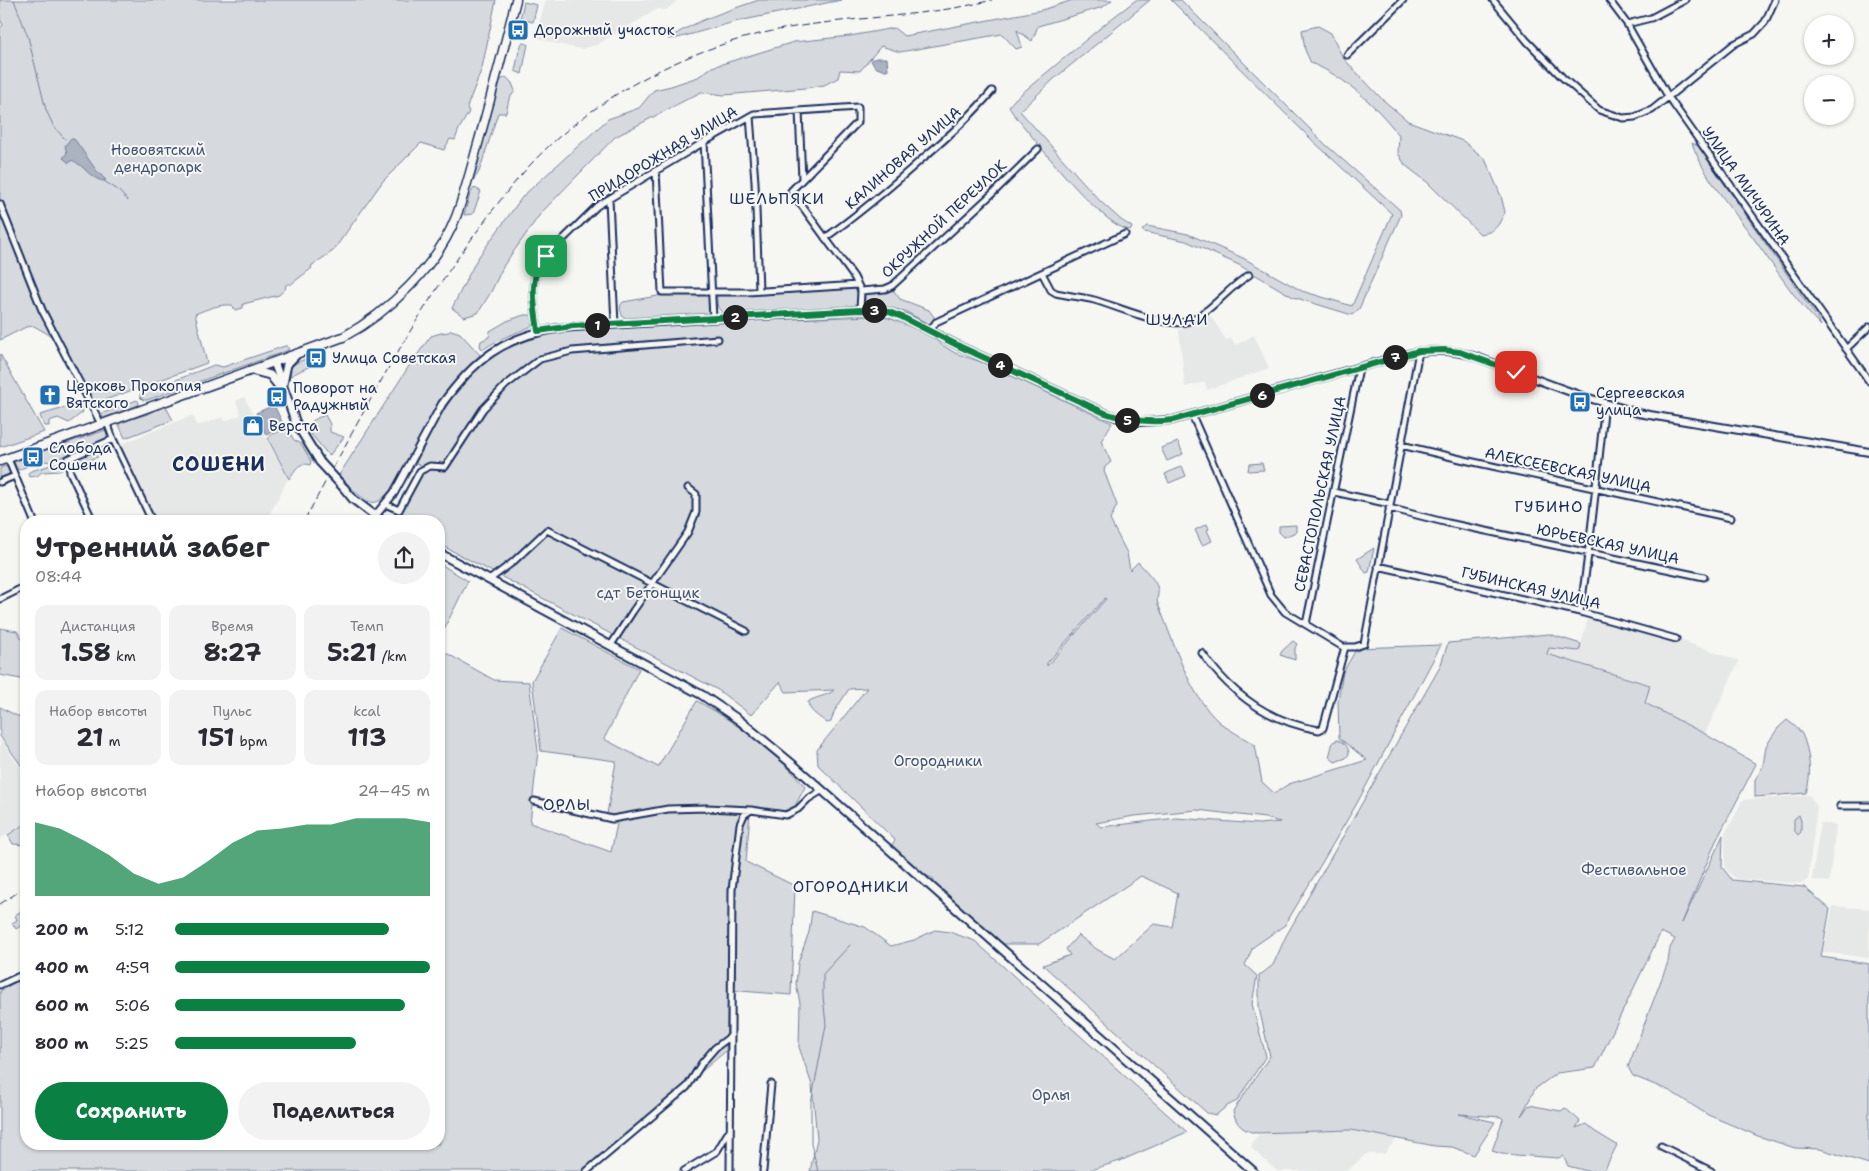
<!DOCTYPE html>
<html lang="ru">
<meta charset="utf-8">
<style>
body{margin:0;font-family:"Shantell Sans",sans-serif;background:#f2f2f3;color:#2b2b33;height:100vh;display:flex;flex-direction:column;font-size:19px;white-space:nowrap}
*{box-sizing:border-box;margin:0}
p{font-size:16px;color:#7c7c81}
.icon{flex:none;width:28px;height:28px;fill:none;stroke:currentColor;stroke-width:2;stroke-linecap:round;stroke-linejoin:round}
.map{position:relative;flex:1;overflow:hidden}
.sheet{position:absolute;left:20px;top:515px;width:425px;height:635px;display:flex;flex-direction:column;background:#fff;border-radius:20px;box-shadow:0 1px 4px #0004}
.sheet>*{flex:none}
.fabs{position:absolute;left:1804px;top:15px;display:grid;gap:10px}
.fabs a{display:grid;place-items:center;width:50px;height:50px;border-radius:50%;background:#fff;box-shadow:0 1px 4px #0004;font-size:25px}
.pin{position:absolute;display:grid;place-items:center;width:42px;height:42px;color:#fff;margin:-21px;border-radius:10px;box-shadow:0 2px 8px #0006}
.km{position:absolute;width:25px;height:25px;margin:-12px;border-radius:50%;background:#222;color:#fff;font-size:14px;line-height:25px;text-align:center}
.round{display:grid;place-items:center;flex:none;width:52px;height:52px;border-radius:26px;background:#f2f2f3}
.headline{display:flex;align-items:center;justify-content:space-between;height:85px;padding:0 15px}
h1{font-size:28px;font-weight:700;line-height:38px}
.figures{display:grid;grid-template-columns:repeat(3,1fr);gap:8px;height:85px;padding:5px 15px}
.figures div{display:grid;align-content:center;border-radius:12px;background:#f2f2f3;text-align:center}
.figures b{font-size:25px;font-weight:700}
.figures small{font-size:14px;font-weight:400}
.figures p{font-size:14px}
.chart{height:140px;padding:10px 15px}
.chart p{display:flex;justify-content:space-between}
.chart svg{width:100%;height:90px;margin-top:5px;fill:#0b8043;opacity:.7}
.cta{display:flex;gap:10px;margin-top:auto;padding:10px 15px}
.cta a{flex:1;height:58px;border-radius:30px;background:#0b8043;color:#fff;font-size:20px;font-weight:700;line-height:58px;text-align:center}
.cta a+a{background:#f2f2f3;color:#2b2b33}
ul{padding:0 15px;list-style:none;font-size:16px}
li{display:grid;grid-template-columns:80px 60px 1fr;align-items:center;height:38px}
li i{height:12px;border-radius:6px;background:#0b8043}
.map>svg:first-child{display:block}
</style>
<div class="map">
<svg width="1869" height="1171" viewBox="0 0 1869 1171">
<rect width="100%" height="100%" fill="#f6f6f2"/>
<filter id="ink" filterUnits="userSpaceOnUse"><feTurbulence type="fractalNoise" baseFrequency=".02" numOctaves="2"/><feDisplacementMap in="SourceGraphic" scale="10" xChannelSelector="R" yChannelSelector="G"/><feConvolveMatrix kernelMatrix="1 2 1 2 8 2 1 2 1" color-interpolation-filters="sRGB"/></filter>
<g filter="url(#ink)">
<!-- built -->
<path fill="#e6e7e7" d="M546 0H678L666 10 658 9 598 44 581 49 557 44 535 37Z
M1210 315 1226 340 1231 338 1236 345 1254 335 1269 368 1207 390 1205 382 1185 387 1179 330Z
M244 397 288 479 266 521H155L121 444 193 415 197 426 223 417 225 421 241 415 236 401Z
M1589 615 1655 631 1739 661 1705 734 1645 703 1650 684 1547 654 1549 648 1579 651Z
M0 738 26 776V822L0 839Z
M1809 795 1817 806 1808 879 1803 883H1794L1737 879 1729 873 1725 867V833L1733 820 1742 800Z
M1820 823 1836 825 1829 882 1812 880Z
M1833 906 1869 909V958L1823 952Z
M1363 1129 1399 1136 1384 1154H1366L1347 1171H1277L1251 1148 1253 1141 1259 1135 1268 1133Z"/>
<!-- green -->
<path fill="#d6d9dd" stroke="#78849e" fill-rule="evenodd" d="M0 0H496L482 68 467 107 469 112 459 129 455 140 450 139 444 150 421 143 383 181 333 251 311 266 312 268 290 285 289 283 285 286 286 288 279 295 243 304V308L235 310 232 305C218 304 208 309 195 314L207 363 94 404 47 311 24 257 44 307 0 198V28L3 25 0 19Z
M759 0H841L734 22 678 38 668 39C696 20 727 11 759 0Z
M1073 0H1112L1103 7 1038 26 1032 41 1017 30 1022 47 1016 49 1002 34 900 52 881 46 860 71 840 70 838 78 824 85 806 88 724 95 701 92 615 137 541 213 504 265 491 292 478 313 464 317 452 308 477 259 523 196 608 119 639 108 654 90 671 86 698 77 712 67 794 42 850 36 894 28 904 36 1042 10Z
M1136 0H1150L1054 79 1020 111 1100 201 1121 220 1132 227 1131 230C1102 229 1033 137 1012 112L1009 106 1015 99 1111 19Z
M1171 0H1181L1326 145 1400 210 1401 215 1359 309 1352 315 1293 297 1239 265 1186 241 1144 232 1142 230 1147 226 1188 234 1243 258 1302 291 1352 306 1392 214 1313 141Z
M524 2 537 5 533 22 520 19Z
M1318 26 1331 33 1343 58 1382 99 1408 121 1463 141 1485 159 1501 196 1505 212C1498 226 1496 232 1480 234L1427 182 1405 165 1398 153 1399 135C1375 105 1347 78 1311 63L1305 50 1302 30Z
M522 43 528 44 522 74 515 71 519 51Z
M506 77 512 83 515 91 509 99 506 113H498L479 172 473 181 479 161 481 138 496 95 499 81Z
M1692 143 1698 146 1818 319 1821 326C1795 300 1776 269 1754 239 1732 208 1704 178 1692 143Z
M474 188 481 191 473 214 464 215 470 194Z
M1 214 31 293 53 337 34 326 26 327 0 340V215Z
M854 287C859 292 861 300 856 306L723 313C716 308 717 303 717 295L724 294Z
M893 290 900 299 929 310 934 317 933 323 930 325 905 311 868 306 865 300V295L869 293Z
M709 294 711 313 626 318 623 317C620 311 619 306 623 302L663 295Z
M524 315H531L534 321 532 326C515 334 499 338 484 349L481 348 480 345 481 341 489 337 490 331 507 321Z
M870 316 889 318 909 326 930 335 942 345 955 353 984 363 1112 423 1101 441 1111 462 1105 467 1104 471 1117 505 1110 520 1127 553 1130 570 1138 562C1144 569 1156 580 1158 589 1159 595 1156 599 1158 604 1174 642 1188 694 1219 722 1230 731 1243 737 1255 745L1262 782 1274 793 1289 784 1367 760 1339 738 1338 700 1343 672 1357 648 1441 645 1356 805 1285 925 1253 947 1245 965 1257 976 1252 1004 1266 1056 1237 1101 1227 1106 1216 1115 1207 1113 1043 965 1070 955 1066 949 1078 935 1098 950 1115 959 1154 924 1172 927 1178 893 1141 876 1039 944H1002L934 885V879L914 870 890 848 895 840 818 765 817 750 867 688 849 689 834 712 831 722 827 723C820 717 809 712 808 702 816 696 826 697 834 690L786 692 780 682 751 715 718 690 439 544V521H395L418 476 428 468 416 463C435 426 454 384 489 359 537 325 610 330 666 326 692 324 719 321 745 320 787 319 829 318 870 316ZM1105 598 1106 599 1047 666V663ZM1197 810 1265 818 1280 822 1259 824 1176 818 1101 827 1096 823 1134 816Z
M451 330 460 333 480 355C437 393 420 445 389 492 385 495 381 501 376 502 365 506 347 482 339 475L409 366 431 336 441 333 449 332Z
M285 346H287L289 350 147 400H143L140 397V394L214 365 223 367Z
M0 354 44 432 0 447Z
M326 354V358L288 377C289 362 302 361 314 356L316 359Z
M137 400 139 402 138 405 103 418 101 414Z
M75 405 81 407 83 412 69 423 58 418 49 421V426H44L40 415Z
M162 407H166L173 420 125 438 119 425 121 422 148 414Z
M325 415 330 424V432L344 437 329 456 307 429C310 420 317 418 325 415Z
M287 428 294 440 300 443 303 447 311 461 310 465C298 461 295 471 289 479L268 439 271 435Z
M106 430 109 437 50 462C37 458 30 466 18 470L14 462 24 458 31 461 41 458 43 451Z
M1178 442 1183 454 1167 461 1161 448Z
M104 444 107 447 98 457 72 466 70 459 86 454 90 450Z
M61 462 64 464V467L60 471 42 472 37 476 29 477 28 473 31 471Z
M1262 463 1264 470 1248 471 1249 464Z
M6 466 9 467 11 471 7 476 0 480V468Z
M1182 466 1186 476 1169 483 1165 474Z
M1207 524 1209 529 1207 530 1212 541 1202 545 1195 530Z
M1296 525V532L1284 537 1279 532V526Z
M1374 548 1369 572 1366 573 1357 559Z
M439 563 468 581 439 639Z
M0 628 17 631 26 645V680L0 675Z
M562 628 639 669 604 739 658 767 697 701C730 718 783 757 805 787L795 806 781 812 769 809 750 813 746 862 795 886 791 995 728 990 726 1051 582 1171H0V991L26 976V1144H439V649L494 680 529 682 538 751 530 823 611 852 617 824 606 820 616 761 541 751 532 681Z
M1549 634 1581 644 1579 651 1549 648 1547 654 1650 685 1645 703 1705 734 1756 764 1715 843 1682 923 1723 835 1722 867 1732 880 1804 887 1830 909 1821 957 1869 964V1164L1820 1149 1795 1148 1758 1136 1708 1115 1670 1091 1633 1076 1628 1067 1668 962 1670 948 1675 939 1661 932 1595 1068 1557 1073 1535 1089 1521 1116 1529 1105 1561 1111 1565 1108 1580 1121 1576 1128 1586 1124 1594 1131 1617 1145 1604 1171H1587L1568 1166 1563 1156 1558 1158 1502 1154 1492 1151 1503 1119 1501 1117 1459 1114 1495 1122 1474 1155 1452 1147 1435 1146 1351 1130 1257 1133C1243 1131 1236 1125 1233 1111L1270 1056 1259 1008V976L1273 965 1286 936 1440 667 1448 643Z
M1293 641 1297 644 1295 648V660L1280 655 1282 651Z
M0 707 17 716H20L21 713 26 714V772L0 736Z
M1787 720C1792 724 1799 729 1802 734 1810 752 1812 775 1806 793L1755 797V780L1763 766 1766 746 1778 728Z
M1337 740C1343 742 1349 746 1349 754L1346 758 1335 762 1329 757 1333 742Z
M1799 815 1801 821V832L1798 835 1794 830V819Z
M26 823V845L13 844 8 835Z
M26 908V922L16 929 12 923 17 920 15 915Z
M812 911 865 927 891 946 914 940 935 930 950 932 975 941 1187 1132 1120 1161 1087 1171H810L817 1139 812 1085 799 1047 800 1003 796 984 798 963 809 932Z"/>
<!-- water -->
<path fill="#abb2c0" stroke="#717e99" d="M876 58H887L888 70C880 70 874 69 871 60Z
M71 138 75 140 96 170 106 180 103 181C89 178 85 166 72 160L69 163 63 158 67 153 65 146Z
M274 405 284 426 266 435 256 413Z"/>
<g fill="none" stroke-linecap="round" stroke-linejoin="round">
<!-- stream -->
<path stroke="#717e99" stroke-width="1" d="M14 0 28 37 46 110 54 127 65 139
M104 181 118 190 128 201
M818 1171 811 1144V1103L826 1025 823 996V974L850 945"/>
<!-- minor casing -->
<g stroke="#1b2f5e" stroke-width="9">
<path id="minor" d="M1493 0 1527 41 1562 77 1599 110 1623 118 1635 117 1652 110 1734 44 1754 34 1765 22 1775 0
M1609 0 1627 24 1669 98 1869 381
M1627 24 1651 18 1685 0
M1347 55 1403 0
M799 111 802 179
M750 116 755 182 759 290
M704 142 713 318
M656 170 662 292H748L858 285
M609 199 615 324
M0 204 42 310 101 424
M825 238C860 213 892 186 923 158 948 137 971 116 992 91
M1042 273 1051 290 1056 293C1069 296 1082 297 1094 300 1117 306 1170 331 1191 320 1213 310 1228 288 1249 275
M861 291 885 289 892 286 993 193 1038 149
M538 331C535 309 529 283 540 262L597 206 704 142 754 114 858 107V122L791 191 854 277 861 291 860 310
M930 331 936 322 1125 234
M1846 349 1869 327
M1192 415 1271 595 1285 612 1343 647H1355L1364 644 1419 351
M113 439 152 521
M1401 445 1469 461 1731 518
M8 459 34 521
M0 482 15 476
M1334 492 1390 504
M385 504 399 510 420 471 430 466 445 467 483 409 506 385 540 359 572 351 718 339
M1389 508 1448 523 1704 577
M93 521 70 472 68 459 113 439 107 422
M1378 566 1580 612 1676 639
M489 580 513 562 547 530 746 631
M0 599 26 586
M1580 612C1591 543 1597 473 1605 404
M1306 624 1359 368
M611 645 633 611 688 532 696 512V494L688 488
M1202 653C1231 694 1269 722 1319 730L1323 728 1345 647
M534 801 612 819 668 809 707 808 751 810
M1840 806H1869
M0 985 26 973
M1661 1146 1711 1171
M587 1171 687 1087 702 1063 715 1048 731 1036
M684 1171 717 1151 729 1131
M730 1171 732 890 740 824 744 815 751 810 786 815 798 809 808 799 821 791
M763 1171 771 1084"/>
</g>
<!-- tertiary casing -->
<g stroke="#1b2f5e" stroke-width="10">
<path id="tertiary" d="M375 516 394 493 442 404C474 360 503 337 558 328L860 310 889 312 903 317 961 347 1105 413 1124 420 1139 422 1173 420 1403 355C1428 349 1452 349 1476 357L1579 395 1638 413 1869 452"/>
</g>
<!-- secondary casing -->
<g stroke="#1b2f5e" stroke-width="11">
<path id="secondary" d="M274 362 296 423 320 462
M251 370 270 375 280 388
M283 384 287 364 296 355
M344 488 353 499 382 521
M439 553 702 695 739 720 797 768 1253 1171"/>
</g>
<!-- primary casing -->
<g stroke="#1b2f5e" stroke-width="11">
<path id="primary" d="M0 461 343 337C388 313 437 266 456 217 466 190 473 161 481 133 493 89 505 44 516 0"/>
</g>
<!-- minor -->
<use href="#minor" stroke="#f6f6f2" stroke-width="5"/>
<!-- tertiary -->
<use href="#tertiary" stroke="#f6f6f2" stroke-width="6"/>
<!-- secondary -->
<use href="#secondary" stroke="#f6f6f2" stroke-width="7"/>
<!-- primary -->
<use href="#primary" stroke="#f6f6f2" stroke-width="8"/>
<!-- rail -->
<path stroke="#1b2f5e" stroke-width="1" stroke-dasharray="8 4" stroke-linecap="butt" d="M304 521C357 425 407 326 473 237 496 205 521 172 550 145 606 94 672 58 744 38 825 15 911 21 992 0
M0 904 26 887"/>
<!-- secondary-bridge casing -->
<g stroke="#1b2f5e" stroke-width="11" stroke-linecap="butt">
<path id="secondary-bridge" d="M320 462 344 488"/>
</g>
<!-- secondary-bridge -->
<use href="#secondary-bridge" stroke="#f6f6f2" stroke-width="7"/>
</g>
</g>
<g fill="none" stroke-linecap="round" stroke-linejoin="round" filter="url(#ink)">
<!-- route casing -->
<g stroke="#fff" stroke-width="10">
<path id="route" d="M546 256C527 275 535 308 538 331L573 326 860 310 889 312 902 317 961 347 1105 413C1128 421 1149 423 1173 420L1419 351 1444 350 1460 352 1516 372"/>
</g>
<!-- route -->
<use href="#route" stroke="#0b8043" stroke-width="6"/>
</g>
<!-- icons -->
<defs>
<g id="bus-square" transform="scale(1.125)"><rect x="-9" y="-9" width="18" height="18" rx="4" fill="#1f6fb2" stroke="#f6f6f2"/><path d="M-5-6H5V4H4V6H2V4H-2V6H-4V4H-5ZM-3.5-4V0h7V-4ZM-3.5 1.2v1.5H-2V1.2ZM2 1.2v1.5H3.5V1.2Z" fill="#fff"/></g>
<g id="church-square" transform="scale(1.125)"><rect x="-9" y="-9" width="18" height="18" rx="4" fill="#1f6fb2" stroke="#f6f6f2"/><path d="M-1.2-6h2.4v3.5h3.3v2.4h-3.3V6h-2.4V-.1h-3.3v-2.4h3.3Z" fill="#fff"/></g>
<g id="shop-square" transform="scale(1.125)"><rect x="-9" y="-9" width="18" height="18" rx="4" fill="#1f6fb2" stroke="#f6f6f2"/><path d="M-5-2.5h2.3a2.7 3.5 0 0 1 5.4 0H5L5.5 6h-11ZM-1.5-2.5h3a1.5 2.3 0 0 0-3 0Z" fill="#fff"/></g>
</defs>
<g fill-rule="evenodd">
<use href="#bus-square" x="518" y="30"/>
<use href="#bus-square" x="316" y="358"/>
<use href="#church-square" x="50" y="395"/>
<use href="#bus-square" x="277" y="397"/>
<use href="#bus-square" x="1580" y="402"/>
<use href="#shop-square" x="253" y="426"/>
<use href="#bus-square" x="33" y="457"/>
</g>
<g text-anchor="middle" stroke-width="4" stroke-linejoin="round" paint-order="stroke">
<!-- poi labels -->
<g font-size="15" fill="#1b2f5e" stroke="#f6f6f2" text-anchor="start">
<text x="534" y="35">Дорожный участок</text>
<text x="332" y="363">Улица Советская</text>
<text x="66" y="391">Церковь Прокопия<tspan x="66" dy="17">Вятского</tspan></text>
<text x="293" y="393">Поворот на<tspan x="293" dy="17">Радужный</tspan></text>
<text x="1596" y="398">Сергеевская<tspan x="1596" dy="17">улица</tspan></text>
<text x="269" y="431">Верста</text>
<text x="49" y="453">Слобода<tspan x="49" dy="17">Сошени</tspan></text>
</g>
<!-- park labels -->
<g font-size="15" fill="#405177" stroke="#f6f6f2">
<text x="158" y="155">Нововятский<tspan x="158" dy="17">дендропарк</tspan></text>
<text x="648" y="598">сдт Бетонщик</text>
<text x="938" y="766">Огородники</text>
<text x="1634" y="875">Фестивальное</text>
<text x="1051" y="1100">Орлы</text>
</g>
<!-- street labels -->
<g font-size="15" fill="#1b2f5e" stroke="#f6f6f2">
<text transform="translate(663 154) rotate(-31)" y="5">ПРИДОРОЖНАЯ УЛИЦА</text>
<text transform="translate(903 158) rotate(-41)" y="5">КАЛИНОВАЯ УЛИЦА</text>
<text transform="translate(1746 186) rotate(55)" y="5">УЛИЦА МИЧУРИНА</text>
<text transform="translate(944 219) rotate(-43)" y="5">ОКРУЖНОЙ ПЕРЕУЛОК</text>
<text transform="translate(1568 470) rotate(12)" y="5">АЛЕКСЕЕВСКАЯ УЛИЦА</text>
<text transform="translate(1320 494) rotate(-78)" y="5">СЕВАСТОПОЛЬСКАЯ УЛИЦА</text>
<text transform="translate(1608 544) rotate(12)" y="5">ЮРЬЕВСКАЯ УЛИЦА</text>
<text transform="translate(1531 588) rotate(13)" y="5">ГУБИНСКАЯ УЛИЦА</text>
</g>
<!-- neighbourhood labels -->
<g font-size="16" letter-spacing="1" fill="#1b2f5e" stroke="#f6f6f2">
<text x="777" y="204">ШЕЛЬПЯКИ</text>
<text x="1177" y="325">ШУЛАИ</text>
<text x="1549" y="512">ГУБИНО</text>
<text x="567" y="810">ОРЛЫ</text>
<text x="851" y="892">ОГОРОДНИКИ</text>
</g>
<!-- district labels -->
<g font-size="20" font-weight="bold" letter-spacing="1" fill="#1b2f5e" stroke="#f6f6f2">
<text x="219" y="471">СОШЕНИ</text>
</g>
</g>
</svg>
<div class="fabs">
<a>+</a>
<a>−</a>
</div>
<div class="pin" style="left:546px;top:256px;background:#1e9e55"><svg class="icon" aria-label="arrive" viewBox="0 0 24 24"><path d="M6 21V4h12l-3 4 3 4H6"/></svg></div>
<div class="pin" style="left:1516px;top:372px;background:#d93025"><svg class="icon" aria-label="check" viewBox="0 0 24 24"><path d="M5 12l5 5 9-10"/></svg></div>
<b class="km" style="left:597px;top:325px">1</b>
<b class="km" style="left:735px;top:317px">2</b>
<b class="km" style="left:874px;top:310px">3</b>
<b class="km" style="left:1000px;top:365px">4</b>
<b class="km" style="left:1127px;top:420px">5</b>
<b class="km" style="left:1262px;top:395px">6</b>
<b class="km" style="left:1395px;top:357px">7</b>
<section class="sheet">
<div class="headline"><div><h1>Утренний забег</h1><p>08:44</p></div><a class="round"><svg class="icon" aria-label="share" viewBox="0 0 24 24"><path d="M12 15V3M7 8l5-5 5 5M5 13v7h14v-7"/></svg></a></div>
<div class="figures">
<div><p>Дистанция</p><b>1.58<small> km</small></b></div>
<div><p>Время</p><b>8:27</b></div>
<div><p>Темп</p><b>5:21<small> /km</small></b></div>
</div>
<div class="figures">
<div><p>Набор высоты</p><b>21<small> m</small></b></div>
<div><p>Пульс</p><b>151<small> bpm</small></b></div>
<div><p>kcal</p><b>113</b></div>
</div>
<div class="chart"><p><span>Набор высоты</span>24–45 m</p>
<svg viewBox="0 0 160 44" preserveAspectRatio="none"><path d="M0 44V8L10 11L20 17L30 24L40 33L50 38L60 35L70 27L80 18L90 12L100 11L110 9L120 9L130 6L140 6L150 6L160 8V44z"/></svg>
</div>
<ul>
<li><b>200 m</b>5:12<i style="width:84%"></i></li>
<li><b>400 m</b>4:59<i style="width:100%"></i></li>
<li><b>600 m</b>5:06<i style="width:90%"></i></li>
<li><b>800 m</b>5:25<i style="width:71%"></i></li>
</ul>
<div class="cta"><a>Сохранить</a><a>Поделиться</a></div>
</section>
</div>
